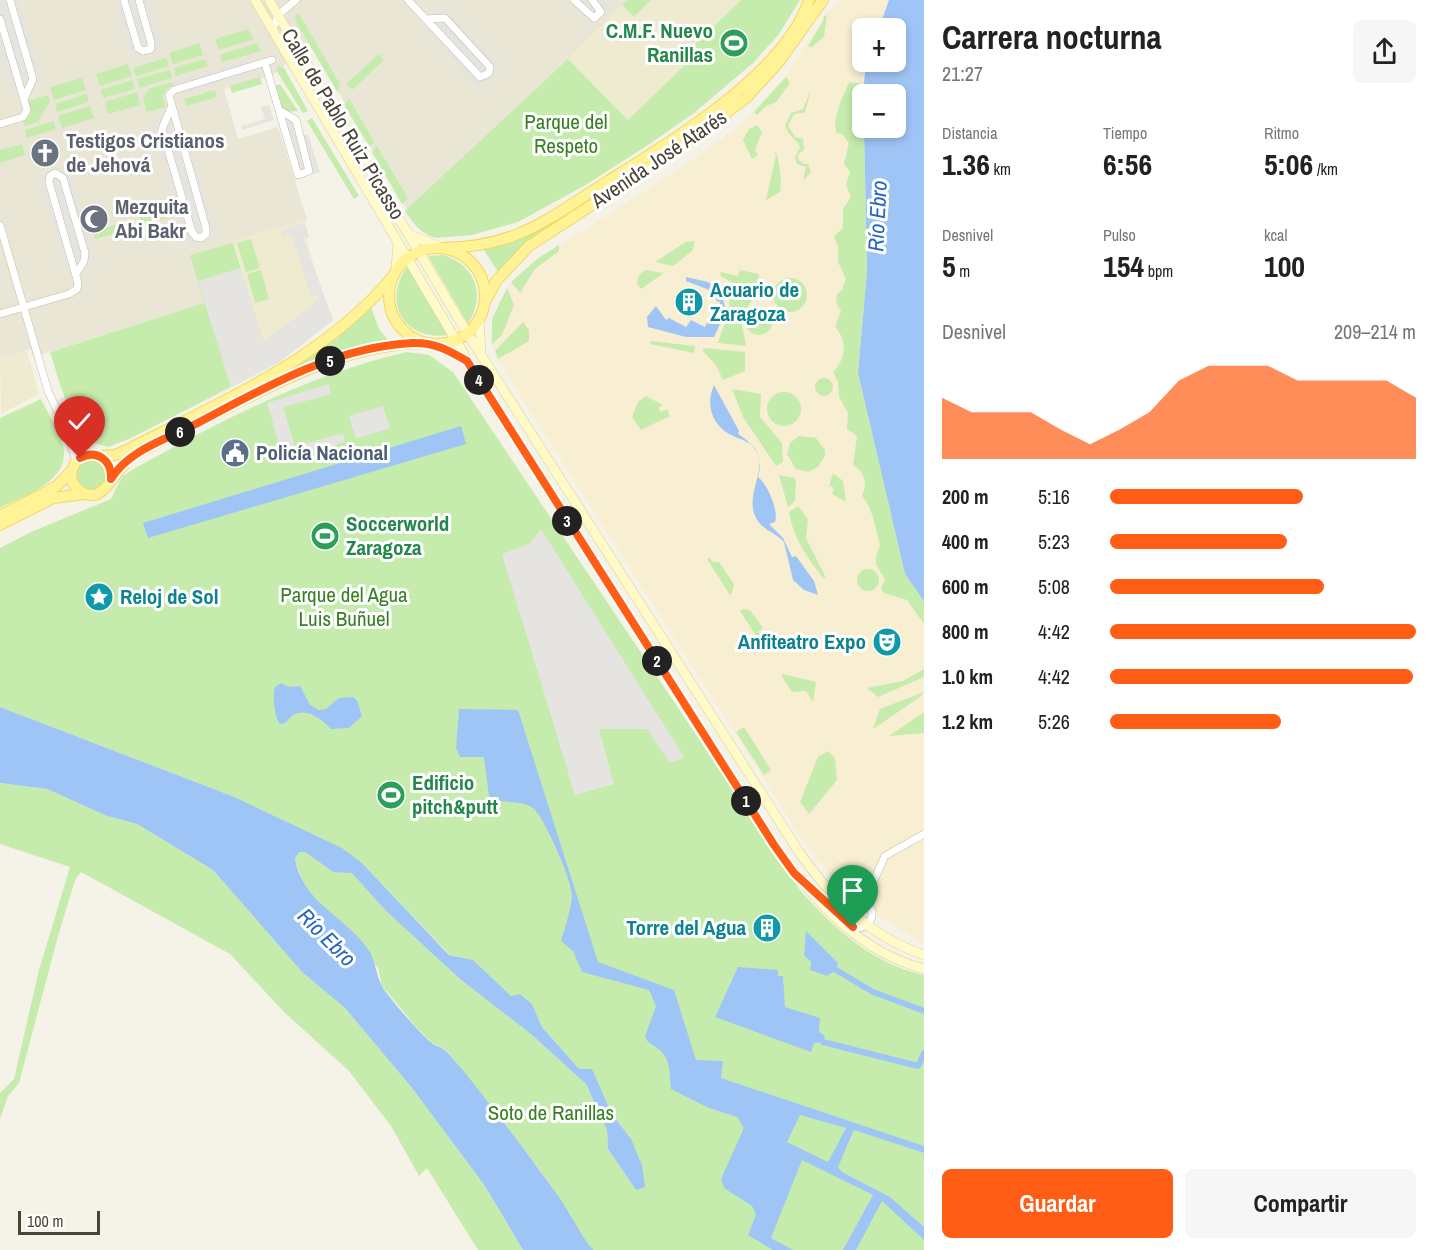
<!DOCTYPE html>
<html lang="es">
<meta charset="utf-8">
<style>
body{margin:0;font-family:"Archivo Narrow",sans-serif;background:#f6f6f6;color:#222;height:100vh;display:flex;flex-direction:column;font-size:22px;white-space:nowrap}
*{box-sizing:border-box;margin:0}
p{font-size:20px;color:#767676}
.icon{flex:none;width:33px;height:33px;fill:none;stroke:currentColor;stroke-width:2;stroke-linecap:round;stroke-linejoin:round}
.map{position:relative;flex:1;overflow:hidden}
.panel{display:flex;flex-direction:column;background:#fff;width:510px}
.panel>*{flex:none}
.fabs{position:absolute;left:852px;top:18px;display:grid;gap:12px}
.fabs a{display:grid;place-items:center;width:54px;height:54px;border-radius:9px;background:#fff;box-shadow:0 3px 9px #0003;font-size:30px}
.scale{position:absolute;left:18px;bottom:15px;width:82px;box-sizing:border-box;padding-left:6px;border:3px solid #494536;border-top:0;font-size:16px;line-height:21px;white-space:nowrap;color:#494536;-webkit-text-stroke:4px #fff;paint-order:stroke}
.pin{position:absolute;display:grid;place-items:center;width:51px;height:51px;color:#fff;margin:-62px -26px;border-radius:50% 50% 50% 0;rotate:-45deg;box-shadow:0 0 6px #0007}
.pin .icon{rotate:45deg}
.km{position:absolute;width:30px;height:30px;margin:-15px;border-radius:50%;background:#222;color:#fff;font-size:16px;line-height:30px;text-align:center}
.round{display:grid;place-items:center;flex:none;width:63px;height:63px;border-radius:9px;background:#f6f6f6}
.summary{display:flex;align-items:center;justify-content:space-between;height:102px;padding:0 18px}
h1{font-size:33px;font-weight:700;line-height:45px}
.metrics{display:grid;grid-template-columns:repeat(3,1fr);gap:9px;height:102px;padding:6px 18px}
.metrics div{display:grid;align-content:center}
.metrics b{font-size:30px;font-weight:700}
.metrics small{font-size:16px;font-weight:400}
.metrics p{font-size:16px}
.chart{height:168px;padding:12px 18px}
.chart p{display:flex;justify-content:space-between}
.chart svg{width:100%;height:108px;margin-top:6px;fill:#ff5d15;opacity:.7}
.action{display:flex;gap:12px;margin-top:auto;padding:12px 18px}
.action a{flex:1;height:69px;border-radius:9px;background:#ff5d15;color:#fff;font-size:24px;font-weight:700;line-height:69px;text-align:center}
.action a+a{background:#f6f6f6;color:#222}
ul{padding:0 18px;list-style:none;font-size:20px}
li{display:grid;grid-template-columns:96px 72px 1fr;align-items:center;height:45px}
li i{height:15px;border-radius:8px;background:#ff5d15}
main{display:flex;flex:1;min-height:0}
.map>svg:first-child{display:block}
</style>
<main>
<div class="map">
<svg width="924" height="1250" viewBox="0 0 924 1250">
<rect width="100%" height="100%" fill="#f5f3e8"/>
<!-- residential -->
<path fill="#e9e6d5" d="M0 0H633L408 211 310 43 273 75 224 89 238 139 278 127 307 220 232 243 204 303 33 357 30 349 0 360Z"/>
<!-- commercial -->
<path fill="#f8eed1" d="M840 0H889L879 28H862V62H866L863 84 862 128 867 271 858 373 905 574 924 621V945L860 904 834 879 804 842 497 359 490 336 499 302 510 284 538 260 697 157 734 130 757 108 790 70 826 14Z"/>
<!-- education -->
<path fill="#efebd0" d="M651 0H741L687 51 692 58 628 120 568 59 622 5 634 17Z
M304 220 309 237 306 239 322 293 313 306 263 342 233 241Z
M27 350 39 394 1 414 0 358Z"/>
<!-- green -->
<path fill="#c6ecad" d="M627 0H651L634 17 622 5Z
M741 0H800L779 34 753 63 694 113 651 143 584 186 518 222 472 235 435 238C420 233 413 223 405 211L568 59 628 120 692 58 687 52Z
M298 12 340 84 338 93 296 22 295 17Z
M827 15 824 37 812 47 808 46 823 21 824 16Z
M248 29 254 39 219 50 215 39Z
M199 43 203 55 173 64 169 53Z
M257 43 261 51 222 62 220 55Z
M379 54 384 60 352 90 346 84Z
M166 58 169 66 136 76 133 68Z
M205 59 208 66 176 76 174 68Z
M128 64 132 76 100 86 96 74Z
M279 66 284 68 308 111 303 113 276 70Z
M170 70 172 78 139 88 137 79Z
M260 77 262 84 232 93 230 86Z
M786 77 790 83 776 102 766 106 757 115 754 112Z
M82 78 86 90 54 100 50 87Z
M133 80 135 89 103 98 101 90Z
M172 82 174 86 168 88 163 95 165 107 147 112 143 99 148 89Z
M849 82 863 84 867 271 858 373 905 574 924 600V624L907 600 884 593 881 589 885 579 876 565V556L880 546C877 532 872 506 862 496 868 484 865 473 853 465L857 436 847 429 848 413 839 397 838 382 833 372C846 359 848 341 835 327L841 311 836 303 837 294 842 290 846 279 838 262V247L834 236 843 228V209L851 197 846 185 850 172 844 164 849 143 842 134 836 133 835 121 840 103Z
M280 84 298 111 286 112 282 110 275 86Z
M811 89 805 113 794 114 788 126 795 137 803 139 804 150 798 154V159L804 164H808L811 172 803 181 806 167 797 164 795 158 800 147C798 140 789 137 785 126L791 113 803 109Z
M215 90 217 97 186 106 184 99Z
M137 92 140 105 108 114 105 102Z
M87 94 89 102 57 112 55 104Z
M48 95 50 101 38 122 24 126 23 121 30 115 28 101Z
M349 98 374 142 369 146 344 105Z
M90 106 94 118 62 128 58 116Z
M312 118 359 196 354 199 307 121Z
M54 121 56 129 27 138 25 130Z
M757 125 762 132 755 150 758 155 752 159 743 140 749 129Z
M22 144 25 155 0 163V150Z
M377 146 408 198 402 204 372 152Z
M774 149C780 158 782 183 780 192L766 200 776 155Z
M170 208 173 216 142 225 140 217Z
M563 214 564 217 520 248 498 272 484 250 518 238Z
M124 222 126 230 96 239 93 232Z
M251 239 260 268 246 272 237 243Z
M695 241 692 251 673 266 655 262 686 242Z
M233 243 263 341 313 306 322 293 333 320 278 363 131 438 108 447 90 442C69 419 59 381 50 352L204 303 190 255Z
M559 245V251L535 269 520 293 511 282 537 259Z
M443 255C476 265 486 295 468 324L428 256Z
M407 267 448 335C404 341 382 303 407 267Z
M261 270 269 299 255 303 247 274Z
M645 270 664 273 641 289C633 282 639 275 645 270Z
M740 270 759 274 755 294 720 276 721 272 738 276Z
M773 295a17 17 0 1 1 34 0a17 17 0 1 1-34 0Z
M717 283 752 300C737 323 742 320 746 346L718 343C724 321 741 302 717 283Z
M507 288 514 305 502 335 492 344V319Z
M371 307 379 329 389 341 340 353 291 370 336 339Z
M746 322a13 13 0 1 1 26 0a13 13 0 1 1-26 0Z
M523 322 529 330V341L498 359 495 351Z
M650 341 695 346 694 353 650 344Z
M705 348 745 352V371L723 380 716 365 702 350Z
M407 352 429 355 453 372 800 890C833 928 873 964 924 975V1250H594L585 1243 571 1215 537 1166 468 1078 446 1050 432 1043 417 1028 382 986 378 968 351 930 315 900 302 882 295 858 301 852H305L333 872H352L386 911 460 979 532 1035 586 1084 607 1130 608 1149 636 1190 631 1139 612 1114 592 1070 579 1069 542 1027 532 1004 511 996 473 960 450 955 362 863 232 796 0 707V548L31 532 111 499 122 477 132 470C218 422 310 374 407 352Z
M815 387a9 9 0 1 1 18 0a9 9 0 1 1-18 0Z
M732 389 761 394 760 417 782 443 783 462 776 466 743 417Z
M767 409a17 17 0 1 1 34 0a17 17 0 1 1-34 0Z
M646 396 663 405 658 408 661 412 667 409 670 416 641 430 632 417 638 402Z
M41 399C47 413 59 429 63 445 72 481 25 495 0 508V418Z
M799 436 816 438 825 450V456L818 467 808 472 796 469 787 454 790 443Z
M76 475a15 15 0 1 1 30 0a15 15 0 1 1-30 0Z
M833 473 843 481 846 502 832 494 834 489 832 486 829 487Z
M779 475 795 478 796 481 795 501 788 507Z
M798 506 808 519 806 538 826 578 824 579C808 559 793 538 789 512Z
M710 558 713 562H719L734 584 732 593 730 595 707 559Z
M857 580a11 11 0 1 1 22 0a11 11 0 1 1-22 0Z
M743 609 750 610 763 628 758 632 768 641 762 645 740 611Z
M924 669V677L878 697 867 688 903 681Z
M783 674 816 682 813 702 806 691 792 692 781 675Z
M924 692 920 697 873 729 880 709Z
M924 712V733L889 736Z
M744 727 771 770 764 775 736 732Z
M828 751 835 758 837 780 809 814 800 802 818 757Z
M0 783 47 789 107 816 137 824 213 870 302 972 345 1008 412 1088 485 1186 523 1250H478L427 1168 419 1176 391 1126 349 1071 284 1012 230 954 81 872 75 880 58 936 19 1083 8 1096 0 1119V1093L14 1079 39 970 70 867 0 844Z"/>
<!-- parking -->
<path fill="#e6e4e0" d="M0 0H18L43 83 12 93 0 52Z
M116 0H148L162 48 133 57Z
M569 0H604L611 8 592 25Z
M443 6 501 68 479 88 422 26Z
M246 60 252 70 250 75 226 82 222 79 217 81 216 85 184 94 180 92V80L212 71 215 74 220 73 221 68Z
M269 105 274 120 242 130 241 126 265 119 261 107Z
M179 112 217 238 189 247 152 120Z
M291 113 298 118 304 135 308 134 320 172 296 179 278 116Z
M68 167 97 262 67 271 39 176Z
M305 223 309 237 304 239 333 320 278 363 231 387 198 281 241 268 263 341 313 306 321 294 311 297 291 233 282 236 281 231Z
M329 384 331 394 283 407 295 447 343 433 345 442 284 460 267 403Z
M383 406 390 428 356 439 349 416Z
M541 529 684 757 681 759 670 763 647 729H599L614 784 575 795 502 554 530 544Z"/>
<!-- water -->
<path fill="#9fc5f6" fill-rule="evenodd" d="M889 0H924V601L905 574 858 373 867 271 864 128H896V94H863L866 62H896V28H879Z
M686 277 708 282 721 291 726 311 714 337H686L648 327 647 317 656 306 666 320 669 318 686 327 691 320 705 327 708 321 711 322 715 308H719L720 302 716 301 717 293 686 281Z
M714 385 739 431 738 434C755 445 764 456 758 477 767 484 779 510 775 522L769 524 783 538 792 557 796 556 814 581 818 595 804 590 793 580 784 542C775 532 762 530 756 518 744 495 768 470 756 450 751 441 741 440 733 436 712 426 705 405 714 385Z
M461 426 466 444 148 538 143 523Z
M281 683 289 687 300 686 310 705 319 710 326 709 339 698 353 697 357 700 362 716 349 728 331 729C321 719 306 706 292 716 287 720 287 724 280 724 275 720 272 694 275 687Z
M0 707 232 796 342 848 362 863 449 955 473 960 511 996 520 994 532 1004 542 1027 579 1069H592L612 1114 631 1139 642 1165 645 1187 636 1190 608 1149 607 1130 586 1084 532 1035 460 979 386 911 352 873 333 872 305 852H300L295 858C302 904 347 916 370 952 376 963 376 975 382 986 387 996 423 1037 433 1044 438 1047 444 1048 448 1053 479 1088 507 1127 535 1164 547 1181 561 1198 571 1216 579 1228 583 1240 594 1250H523L485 1186 412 1088 345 1008 302 972 213 870 137 824 107 816 47 789 0 783Z
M459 709 518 710 598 962 674 990 696 1060 723 1061 721 1078 924 1146V1153L854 1130 838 1167 842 1172 890 1197 924 1227V1240L882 1201 856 1250H843L873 1195 802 1160 771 1238 793 1250H773L748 1235 756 1214 752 1206 724 1188 721 1179 744 1128 737 1117 709 1108 671 1089C669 1063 671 1056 648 1042L645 1036 656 1006 649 990 582 972 573 951 561 941C565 927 571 910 572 896 573 882 543 815 533 808 519 799 501 805 489 796L484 757H460L456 748ZM800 1115 846 1128 828 1162 787 1142Z
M806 931 838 963 836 970 827 976 810 970 811 962 804 955Z
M738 967 778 970V976H783L785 1007 820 1018 819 1032 825 1036 823 1042 814 1043 811 1052 715 1017Z"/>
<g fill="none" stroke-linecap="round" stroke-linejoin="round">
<!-- canal -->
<path stroke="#9fc5f6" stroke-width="6" d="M836 970 873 992 924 1011
M823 1042 918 1066 924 1053"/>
<!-- minor casing -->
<g stroke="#c1bda9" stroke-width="8">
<path id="minor" d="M10 0 33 79 24 99
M124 0 138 48 143 51 151 49V43L139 0
M408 0 480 77 489 73 490 67 445 18 426 19
M574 0 594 18 601 12 592 0
M0 19 27 110 23 117 0 124
M273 29 278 15 296 0
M265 63 298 175 309 171 296 120 279 110
M171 108 162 129 192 232 196 237 201 238 206 234V228L169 95 174 90 272 60
M0 225 48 391 66 429 76 461
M0 314 69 294 77 289 78 283 49 182 50 176 55 173 63 178 85 253 84 261 76 274
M70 432 90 454
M844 914a14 14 0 1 1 28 0a14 14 0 1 1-28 0Z
M864 902 885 856 924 834"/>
</g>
<!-- secondary casing -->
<g stroke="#d9d194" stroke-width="10">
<path id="secondary" d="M255 0 497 410 779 852C818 904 858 951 924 969
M269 0 467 333 799 852C833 900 868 935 924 955
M408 234 442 248
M396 269 398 243
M479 319 481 352
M437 344 466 360"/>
</g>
<!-- primary casing -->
<g stroke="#eed95d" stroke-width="12">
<path id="primary" d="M389 296a48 48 0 1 1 96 0a48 48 0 1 1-96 0Z
M442 248C469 248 493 244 518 234 550 221 579 199 608 181 671 141 785 74 809 0
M484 304 497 280 529 246 682 146 746 98 778 63 823 0
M100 456 115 455 129 449C222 401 325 359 393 276
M111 479 108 463 95 455 80 458C63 473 73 496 95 495 109 490 117 468 133 456 159 440 188 428 215 414 281 380 351 343 427 343
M0 516 57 486 71 471
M0 525 53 498 84 494"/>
</g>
<!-- minor -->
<use href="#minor" stroke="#fff" stroke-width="7"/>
<!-- secondary -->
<use href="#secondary" stroke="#fffac8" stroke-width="9"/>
<!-- primary -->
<use href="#primary" stroke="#fff297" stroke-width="10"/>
</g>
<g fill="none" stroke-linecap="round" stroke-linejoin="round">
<!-- route casing -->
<g stroke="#fff" stroke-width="12">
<path id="route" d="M80 458C97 449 112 460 111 479 127 452 163 440 190 427 259 391 332 347 412 343 434 342 448 350 467 361L774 845 794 873 853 927"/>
</g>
<!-- route -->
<use href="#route" stroke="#ff5d15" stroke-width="8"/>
</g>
<!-- icons -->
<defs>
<g id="stadium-disc" transform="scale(1.5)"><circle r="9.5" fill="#2e9e5b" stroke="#fff"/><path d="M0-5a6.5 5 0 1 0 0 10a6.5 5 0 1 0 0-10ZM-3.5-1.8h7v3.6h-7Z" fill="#fff"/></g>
<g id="church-disc" transform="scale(1.5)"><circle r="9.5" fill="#6b7280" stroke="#fff"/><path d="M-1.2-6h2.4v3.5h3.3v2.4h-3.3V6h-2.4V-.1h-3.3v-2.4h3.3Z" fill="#fff"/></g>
<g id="mosque-disc" transform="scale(1.5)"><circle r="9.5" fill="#6b7280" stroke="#fff"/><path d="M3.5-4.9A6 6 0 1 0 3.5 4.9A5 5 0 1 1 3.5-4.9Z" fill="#fff"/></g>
<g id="building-disc" transform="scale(1.5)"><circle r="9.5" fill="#0f9aa8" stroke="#fff"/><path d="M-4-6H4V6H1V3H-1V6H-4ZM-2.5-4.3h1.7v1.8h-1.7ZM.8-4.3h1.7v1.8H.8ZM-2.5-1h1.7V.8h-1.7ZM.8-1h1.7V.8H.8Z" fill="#fff"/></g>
<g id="civic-disc" transform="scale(1.5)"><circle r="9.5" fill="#5c6f8a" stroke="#fff"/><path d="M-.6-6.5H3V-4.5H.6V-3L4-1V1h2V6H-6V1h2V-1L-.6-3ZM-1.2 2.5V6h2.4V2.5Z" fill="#fff"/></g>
<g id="sight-disc" transform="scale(1.5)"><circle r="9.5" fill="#0f9aa8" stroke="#fff"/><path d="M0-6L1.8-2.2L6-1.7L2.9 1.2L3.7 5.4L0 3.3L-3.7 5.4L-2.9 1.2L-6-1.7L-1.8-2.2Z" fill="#fff"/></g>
<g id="theatre-disc" transform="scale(1.5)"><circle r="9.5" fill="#0f9aa8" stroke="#fff"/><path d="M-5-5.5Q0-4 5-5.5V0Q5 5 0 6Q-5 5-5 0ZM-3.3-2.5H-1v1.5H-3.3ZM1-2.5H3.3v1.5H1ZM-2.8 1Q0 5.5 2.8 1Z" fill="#fff"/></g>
</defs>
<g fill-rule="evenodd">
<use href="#stadium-disc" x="734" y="43"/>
<use href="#church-disc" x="45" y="153"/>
<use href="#mosque-disc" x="94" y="219"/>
<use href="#building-disc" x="689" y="302"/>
<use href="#civic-disc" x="235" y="453"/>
<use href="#stadium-disc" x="325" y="536"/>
<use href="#sight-disc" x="99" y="597"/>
<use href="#theatre-disc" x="887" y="642"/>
<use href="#stadium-disc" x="391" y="795"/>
<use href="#building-disc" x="767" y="928"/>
</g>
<g text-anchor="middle" stroke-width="6" stroke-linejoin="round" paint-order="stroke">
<!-- leisure labels -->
<g font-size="21" font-weight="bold" fill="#27864d" stroke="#fff" text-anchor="start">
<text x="713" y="38" text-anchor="end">C.M.F. Nuevo<tspan x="713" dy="24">Ranillas</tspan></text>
<text x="346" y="531">Soccerworld<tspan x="346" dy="24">Zaragoza</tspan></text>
<text x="412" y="790">Edificio<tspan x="412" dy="24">pitch&amp;putt</tspan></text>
</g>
<!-- park labels -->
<g font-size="21" fill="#388023" stroke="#fff">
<text x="566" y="129">Parque del<tspan x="566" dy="24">Respeto</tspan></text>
<text x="344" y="602">Parque del Agua<tspan x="344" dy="24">Luis Buñuel</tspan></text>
<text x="551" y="1120">Soto de Ranillas</text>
</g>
<!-- street labels -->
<g font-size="21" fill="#494536" stroke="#fff">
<text transform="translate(343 124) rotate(59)" y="7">Calle de Pablo Ruiz Picasso</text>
<text transform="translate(659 159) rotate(-34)" y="7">Avenida José Atarés</text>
</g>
<!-- worship labels -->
<g font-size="21" font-weight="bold" fill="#5b616d" stroke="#fff" text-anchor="start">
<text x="66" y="148">Testigos Cristianos<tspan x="66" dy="24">de Jehová</tspan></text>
<text x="115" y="214">Mezquita<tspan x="115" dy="24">Abi Bakr</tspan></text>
</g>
<!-- culture labels -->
<g font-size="21" font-weight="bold" fill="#0d838f" stroke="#fff" text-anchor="start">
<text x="710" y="297">Acuario de<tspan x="710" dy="24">Zaragoza</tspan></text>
<text x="120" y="604">Reloj de Sol</text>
<text x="866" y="649" text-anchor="end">Anfiteatro Expo</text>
<text x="746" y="935" text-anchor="end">Torre del Agua</text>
</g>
<!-- service labels -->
<g font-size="21" font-weight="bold" fill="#4e5e75" stroke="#fff" text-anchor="start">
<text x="256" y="460">Policía Nacional</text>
</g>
<!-- water labels -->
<g font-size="22" font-style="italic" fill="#2566bf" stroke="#fff">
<text transform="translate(877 216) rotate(-87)" y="8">Río Ebro</text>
<text transform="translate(327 937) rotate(45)" y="8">Río Ebro</text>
</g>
</g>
</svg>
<div class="fabs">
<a>+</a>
<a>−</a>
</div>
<div class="scale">100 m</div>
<div class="pin" style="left:853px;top:927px;background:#1e9e55"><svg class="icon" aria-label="arrive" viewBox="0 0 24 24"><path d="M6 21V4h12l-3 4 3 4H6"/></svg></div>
<div class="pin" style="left:80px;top:458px;background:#d93025"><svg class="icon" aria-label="check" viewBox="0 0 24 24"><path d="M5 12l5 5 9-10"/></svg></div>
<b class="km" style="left:746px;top:801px">1</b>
<b class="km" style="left:657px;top:661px">2</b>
<b class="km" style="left:567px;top:521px">3</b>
<b class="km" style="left:479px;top:380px">4</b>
<b class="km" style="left:330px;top:361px">5</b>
<b class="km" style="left:180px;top:432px">6</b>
</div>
<section class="panel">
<div class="summary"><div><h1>Carrera nocturna</h1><p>21:27</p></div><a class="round"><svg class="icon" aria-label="share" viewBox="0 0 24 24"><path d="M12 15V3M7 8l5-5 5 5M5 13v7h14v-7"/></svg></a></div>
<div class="metrics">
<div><p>Distancia</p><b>1.36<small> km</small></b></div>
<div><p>Tiempo</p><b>6:56</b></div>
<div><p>Ritmo</p><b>5:06<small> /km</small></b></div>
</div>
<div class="metrics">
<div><p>Desnivel</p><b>5<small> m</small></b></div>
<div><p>Pulso</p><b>154<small> bpm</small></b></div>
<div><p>kcal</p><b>100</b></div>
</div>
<div class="chart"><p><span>Desnivel</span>209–214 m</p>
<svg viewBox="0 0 160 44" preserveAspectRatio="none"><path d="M0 44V19L10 25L20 25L30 25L40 32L50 38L60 32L70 25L80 12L90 6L100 6L110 6L120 12L130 12L140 12L150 12L160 19V44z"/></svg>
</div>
<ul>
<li><b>200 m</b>5:16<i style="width:63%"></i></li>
<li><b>400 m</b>5:23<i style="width:58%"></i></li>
<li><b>600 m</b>5:08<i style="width:70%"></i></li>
<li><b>800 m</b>4:42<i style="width:100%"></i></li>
<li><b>1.0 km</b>4:42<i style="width:99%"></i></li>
<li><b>1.2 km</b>5:26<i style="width:56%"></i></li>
</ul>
<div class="action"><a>Guardar</a><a>Compartir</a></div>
</section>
</main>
